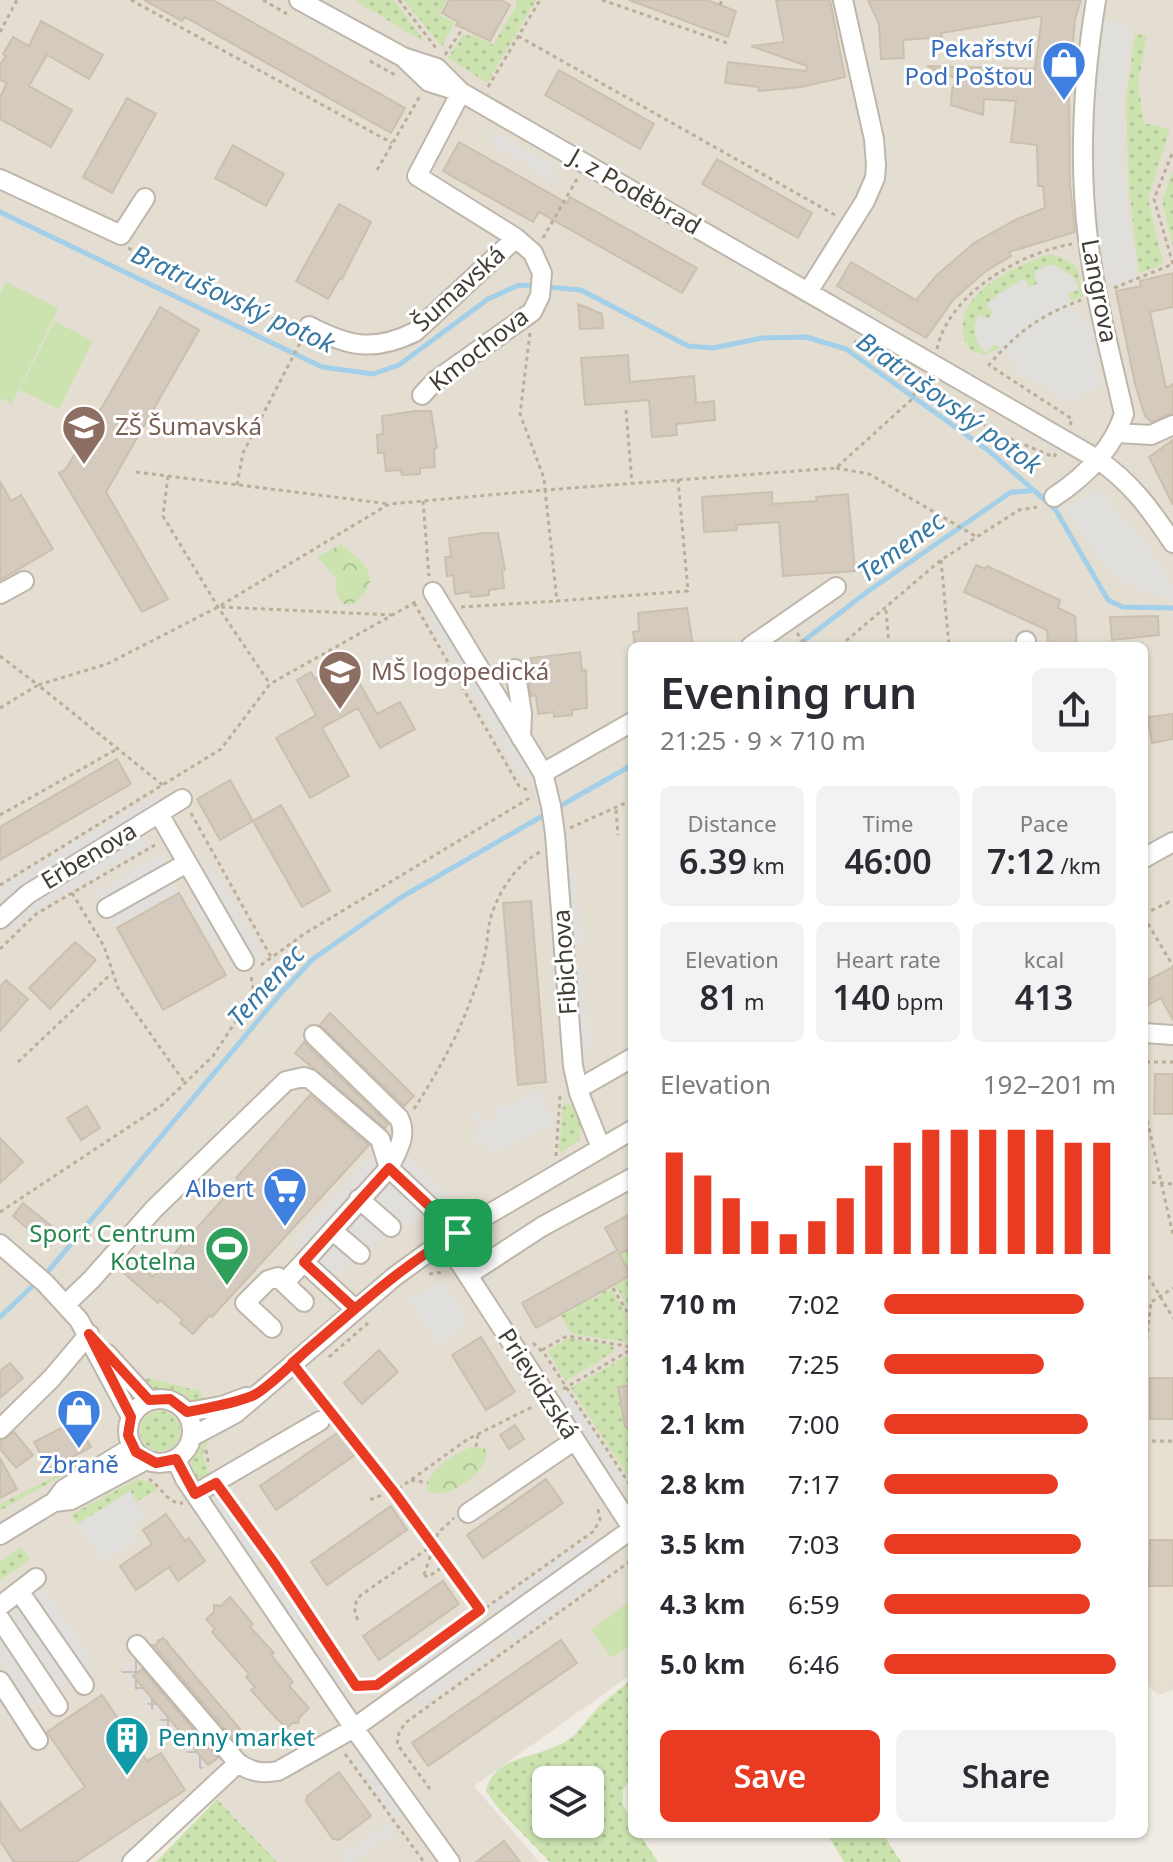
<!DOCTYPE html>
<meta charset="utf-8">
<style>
body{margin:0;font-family:"Noto Sans",sans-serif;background:#f2f2f3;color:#2b2b33;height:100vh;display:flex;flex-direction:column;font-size:30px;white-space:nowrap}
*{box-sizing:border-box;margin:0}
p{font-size:26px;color:#7c7c81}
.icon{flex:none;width:44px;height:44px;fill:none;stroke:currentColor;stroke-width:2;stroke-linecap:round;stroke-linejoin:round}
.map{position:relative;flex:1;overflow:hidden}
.panel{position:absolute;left:628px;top:642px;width:520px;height:1196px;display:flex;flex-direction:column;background:#fff;border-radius:12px;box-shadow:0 2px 6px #0004}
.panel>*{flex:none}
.controls{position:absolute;left:532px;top:1766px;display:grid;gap:16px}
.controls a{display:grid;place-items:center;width:72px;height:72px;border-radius:12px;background:#fff;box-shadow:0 2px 6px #0004;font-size:40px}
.pin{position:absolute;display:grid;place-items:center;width:68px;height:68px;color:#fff;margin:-34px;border-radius:16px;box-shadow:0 4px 12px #0006}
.round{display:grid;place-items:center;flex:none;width:84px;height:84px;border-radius:12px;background:#f2f2f3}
.summary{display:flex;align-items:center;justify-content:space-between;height:136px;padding:0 32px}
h1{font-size:44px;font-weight:600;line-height:60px}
.stats{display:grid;grid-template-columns:repeat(3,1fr);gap:12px;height:136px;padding:8px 32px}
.stats div{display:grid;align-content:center;border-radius:12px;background:#f2f2f3;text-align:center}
.stats b{font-size:34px;font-weight:600}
.stats small{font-size:22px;font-weight:400}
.stats p{font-size:22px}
.chart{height:224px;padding:16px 32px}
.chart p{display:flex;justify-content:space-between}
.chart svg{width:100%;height:144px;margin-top:8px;stroke:#e93a22;stroke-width:6}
.primary-button{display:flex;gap:16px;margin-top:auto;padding:16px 32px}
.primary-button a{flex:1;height:92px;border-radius:12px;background:#e93a22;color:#fff;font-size:32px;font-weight:600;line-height:92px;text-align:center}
.primary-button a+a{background:#f2f2f3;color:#2b2b33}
ul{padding:0 32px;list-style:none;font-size:26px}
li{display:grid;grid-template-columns:128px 96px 1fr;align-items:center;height:60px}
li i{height:20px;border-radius:10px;background:#e93a22}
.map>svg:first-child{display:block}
</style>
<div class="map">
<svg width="1173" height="1862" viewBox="0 0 1173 1862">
<defs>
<pattern id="industrial-grid" width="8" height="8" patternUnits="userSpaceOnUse" patternTransform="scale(2)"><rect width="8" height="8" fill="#e2ddd8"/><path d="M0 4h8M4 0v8" fill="none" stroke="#c3bfba"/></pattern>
<pattern id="grass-dots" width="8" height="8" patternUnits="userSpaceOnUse" patternTransform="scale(2)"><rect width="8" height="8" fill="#cce2af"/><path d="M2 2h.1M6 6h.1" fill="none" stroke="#b0c397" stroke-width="1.8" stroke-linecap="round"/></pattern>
<pattern id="park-crowns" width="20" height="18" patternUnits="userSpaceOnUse" patternTransform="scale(2)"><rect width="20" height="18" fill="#cce2af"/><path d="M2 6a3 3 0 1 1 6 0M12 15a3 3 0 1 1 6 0" fill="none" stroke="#b0c397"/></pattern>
</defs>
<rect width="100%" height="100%" fill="#f0ece3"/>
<!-- residential -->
<path fill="#e4ded2" d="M0 0H1173V1690L1158 1695 1144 1681V646H632V1674L474 1786 539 1862H277L217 1799 210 1782 136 1862H0Z"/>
<!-- industrial -->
<path fill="url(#industrial-grid)" d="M163 1635 244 1735 201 1770 120 1670Z"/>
<!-- education -->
<path fill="#e8e0ce" d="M1144 1444H1173V1681L1158 1690 1144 1670Z"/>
<!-- grass -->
<path fill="url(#grass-dots)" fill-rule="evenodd" d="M354 0H394L426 43Z
M404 0H447L439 14 454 23 442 47Z
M514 0H536L487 83 448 58 463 35 476 36 493 45 518 3Z
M1135 34 1147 35 1138 83 1144 123 1170 129 1148 199 1163 264 1139 273 1129 190 1126 101Z
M1173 171V246L1162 201Z
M1049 254 1063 258 1077 267 1083 297 1071 301 1067 292 1065 271 1054 265 1043 266 1037 284 1029 287 1025 279 987 304 994 312 988 318 986 353 994 344 1000 348 985 355 970 350C940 300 1011 268 1049 254Z
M563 1103 574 1104 582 1122 579 1141 561 1152 559 1150Z
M632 1247V1315L615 1284 632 1278 619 1254Z
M607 1289 608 1291 612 1289 632 1325V1343L572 1334 560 1315 576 1309V1306L591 1297 593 1300Z
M569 1338 613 1346 615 1351 566 1381 547 1351Z
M632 1353V1385L618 1387 622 1414 632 1415V1482L571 1388Z
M148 1378 199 1391 207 1403C190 1402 155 1391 141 1381Z
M140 1431a20 20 0 1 1 40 0a20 20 0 1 1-40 0Z
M210 1437 203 1454 211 1481 201 1487C187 1466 187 1452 210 1437Z
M103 1452 0 1511V1504Z
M137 1479 154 1484 157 1490 137 1501 130 1491 78 1524 71 1515Z
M21 1547 30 1559 0 1580V1562Z
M632 1679V1775L623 1790V1804L632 1823V1834H639L658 1862H550L497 1807 486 1791C493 1754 543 1758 568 1740 578 1733 586 1721 594 1712 605 1700 619 1690 632 1679ZM546 1780H590V1824H546Z
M217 1799 277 1862H156Z
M827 1834H883L901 1862H844Z"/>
<!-- park -->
<path fill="url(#park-crowns)" d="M341 544C359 559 383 575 361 597 355 604 351 605 343 604L337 595 336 578 317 557Z
M471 1447 484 1448 487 1451C487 1473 449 1500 427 1492 426 1470 453 1455 471 1447Z"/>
<!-- pitch -->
<path fill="#cce2af" d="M6 282 58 308 12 404 0 398V294Z
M54 321 93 341 59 409 20 390Z
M632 1599V1643L612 1658 591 1630Z"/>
<!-- parking -->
<path fill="#e1dfdc" d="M1110 21 1132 26 1123 99V157L1128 216 1138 278 1109 286 1097 230 1092 176V118L1096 26Z
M488 129 554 165 558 183 494 146Z
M1054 265 1074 277 1079 290 1067 293 1079 316 1084 323 1090 324 1102 388 1078 394 1072 404 1013 369 1014 360 995 344 986 353 977 342 974 326 978 315 988 318 993 312 986 304 996 296 1024 278 1029 287 1037 284 1034 271Z
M1099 490 1140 535 1159 562 1173 586V599L1137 590 1121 581 1104 565 1064 508Z
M436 605 531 772 521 778 425 611Z
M158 794 164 805 25 886 3 905 0 903V890L9 882Z
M145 834 150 844 47 903 14 929 6 921 27 902Z
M163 854 169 864 164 868 177 891 113 926 94 893Z
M213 866 263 955 252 961 203 872Z
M576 872 582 948 571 949 565 873Z
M200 898 224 940 214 946 190 903Z
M583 965 591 1051 579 1052 572 966Z
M538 1090 555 1124 520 1142 488 1152 485 1140 478 1143 473 1138 477 1132 478 1124 469 1114 475 1108 487 1120 494 1122 497 1118 495 1110Z
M404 1155 450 1195 390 1236 386 1233 335 1278 293 1244 369 1157 378 1164 396 1165Z
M443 1281 470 1322 439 1346 408 1298Z
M567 1391 625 1482 616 1488 557 1397Z
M130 1491 146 1518 133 1527 132 1532 136 1540 103 1562 78 1524Z
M219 1493 262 1558 252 1564 206 1495Z
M589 1538 596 1547 497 1616 490 1607Z
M604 1560 611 1570 512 1642 504 1632Z
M276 1576 312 1629 302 1635 266 1583Z
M38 1579 93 1661 33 1709 0 1661V1609Z
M472 1619 480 1629 403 1685 396 1675Z
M489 1642 496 1652 418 1708 411 1698Z
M327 1654 350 1687 341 1693 317 1660Z
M364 1754 405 1812 395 1819 354 1761Z
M388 1823 394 1833 353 1862H344L340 1857Z"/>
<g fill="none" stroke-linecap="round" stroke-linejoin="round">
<!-- stream -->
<path stroke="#a3cfe9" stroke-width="5" d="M0 212 322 367 373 374 399 365 488 299 519 285 537 286
M547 287 581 290 688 346 713 348 762 338 806 337 846 349 989 451 1055 509 1108 600 1123 607 1173 608
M797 646 867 592 1011 492 1030 491
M555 809 632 765
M45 1275 282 992 313 959 400 898 546 814
M0 1317 37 1282"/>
</g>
<!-- building -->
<path fill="#d4cabd" stroke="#cbbfae" stroke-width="2" d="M144 0H213L405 108 391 133 185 17 182 21Z
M449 0H501L510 5 490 41 463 28 456 25 458 22 442 13Z
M629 0H707L736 11 728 37Z
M776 0H830L845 77 801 87 759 91 758 87 725 83 728 62 806 71 807 66 751 46 784 42Z
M868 0H1081L1075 19 1069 90 1070 184 1075 232 1009 252 1011 256 986 271 954 299 926 338 837 286 851 262 916 300 937 275 974 243 1017 219 1045 208 1043 186H1038L1037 145 1011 142 1016 101 984 99 983 115 951 105 952 90 957 79 927 66 1035 69 1042 16 941 33 942 37 903 40 904 58 881 59 879 24Z
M41 21 103 55 89 79 47 55 29 86 72 110 51 147 0 119V97L7 83 0 80V65L6 56 3 54 13 37 29 46Z
M559 70 654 124 640 149 545 95Z
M127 98 156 114 112 193 83 177Z
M459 142 567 203 570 197 697 268 682 293 539 212 533 222 443 171Z
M233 145 284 174 266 206 215 178Z
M717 159 812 213 798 238 702 184Z
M339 204 371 222 342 279 340 278 328 299 296 281Z
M1173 273V307L1150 312 1166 388 1173 384V413L1151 422 1145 416 1135 384 1116 291 1141 286 1140 281Z
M578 304 602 314 603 328 580 329Z
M160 307 199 330 106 492 168 599 142 612 59 473 66 469Z
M628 355 630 382 694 376 696 403 714 401 715 420 676 424 677 435 652 437 649 400 585 405 581 358Z
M415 411H431L437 448 434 449 435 467 420 468V474L402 475 401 470 386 471 384 453H378L377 435 383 434 382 416Z
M1173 440V505L1149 457Z
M0 481 11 501 21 495 53 549 0 580Z
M772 492V504L817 501 816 497 848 494 855 571 783 576 779 522 736 525 737 530 704 532 702 497Z
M483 533H498L505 570H502L504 588 489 590V595L471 597 470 592 455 594 453 575 447 576 445 557H451L449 538Z
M976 565 985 569 987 566 1060 600 1058 608 1075 616 1077 646H1048L1047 630 964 592Z
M687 608 693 645 635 646 633 632 639 631 638 613Z
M1158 616 1159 635 1112 640 1110 617Z
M580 652 582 671 586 670 587 708 572 710V715L554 717V712L538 714 536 695 531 696 528 678 534 677 531 658Z
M347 661 377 714 400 702 415 729 380 748 358 708 322 728 349 776 310 798 276 738 316 715 297 680 311 672 315 679Z
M1173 714V739L1152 743 1148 717Z
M117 759 131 784 0 860V827Z
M230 780 253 821 281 805 330 891 302 907 253 821 220 840 197 799Z
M179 893 226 975 163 1010 117 928Z
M531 901 546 1082 518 1085 503 903Z
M75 942 96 960 50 1009 29 988Z
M1173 967V1020L1161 998 1144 1007V982Z
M6 980 28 999 0 1031V987Z
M330 1013 414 1096 404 1106 320 1025Z
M304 1042 388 1124 385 1128 295 1053Z
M1155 1074H1173V1114H1154Z
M310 1095 369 1145 212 1317 210 1315 193 1334 180 1323 183 1320 160 1300 158 1303 118 1268 129 1256 153 1277 239 1181 236 1178Z
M87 1106 100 1128 81 1140 67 1118Z
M0 1138 23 1162 0 1183Z
M23 1203 60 1233 49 1247 13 1216Z
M632 1213V1247L619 1254 631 1275 536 1328 522 1303 617 1250 605 1228Z
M481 1337 515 1392 486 1410 452 1355Z
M379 1350 398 1372 362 1404 344 1383Z
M10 1363 23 1378 0 1398V1371Z
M1150 1378H1173V1419H1150Z
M632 1385V1427H625L618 1387Z
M77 1420 91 1447 49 1470 34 1442Z
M515 1425 524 1439 509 1449 500 1435Z
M340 1431 355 1455 276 1510 260 1486Z
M14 1432 33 1455 16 1468 0 1449V1442Z
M0 1458 17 1489 0 1498Z
M546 1479 563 1503 483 1558 467 1535Z
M391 1506 407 1530 327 1585 311 1562Z
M166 1514 185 1541 189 1538 205 1561 178 1581 169 1567 136 1590 120 1566 152 1544 143 1530Z
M1150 1540H1173V1586H1149Z
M443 1581 459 1604 379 1660 363 1636Z
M230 1597 253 1624 250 1627 274 1653 271 1655 293 1682 289 1686 309 1708 299 1718 298 1723H292L287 1728 277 1719 251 1690 255 1687 246 1677 249 1674 212 1632 215 1629 206 1619 214 1612V1605L221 1606Z
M163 1638 245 1735 236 1742 154 1646Z
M561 1640 577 1663 428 1766 412 1743Z
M142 1669 218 1758 208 1765 133 1676Z
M102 1695 147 1761 161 1753 185 1790 76 1862H14L0 1841V1802L20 1831 85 1787 47 1732Z
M339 1772 371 1816 339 1840 333 1839 306 1801 307 1796Z
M504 1841 520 1862H476Z"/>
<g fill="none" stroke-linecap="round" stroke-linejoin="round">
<!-- minor casing -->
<g stroke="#beb6aa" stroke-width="22">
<path id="minor" d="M299 0 403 57 437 68 459 90
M403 57 429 82 461 92 1097 459C1131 482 1151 510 1173 543
M0 179 121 235 145 198
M808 292 865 201 875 178 876 165 874 139 843 0
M309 326C349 347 374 352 415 332L516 238
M422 395 435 381 532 312 540 296 542 273 533 253 516 238 417 176 461 92
M1118 433 1151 435 1173 425
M1054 497C1084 477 1113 449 1124 414 1111 356 1095 297 1088 239 1078 158 1083 80 1096 0
M433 592 543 773
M0 594 24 581
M1026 641V646
M751 646 836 587
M515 669 522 713 521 738
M159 814 244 961
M1144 858 1173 842
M107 908 187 863
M0 919 28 894 182 799
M1144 1033 1173 1035
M314 1035 399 1118C408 1136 397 1151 389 1168
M578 1089 632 1058
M601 1148 579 1093 573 1066 555 834 551 806 543 773 632 722
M359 1199 391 1227
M333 1231 360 1254
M445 1240 632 1528
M0 1244 45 1283 79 1320 131 1417
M468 1275 543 1226 632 1178
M284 1283 304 1302
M66 1304 91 1280 154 1209 286 1081 304 1077 310 1079 380 1139 389 1168
M355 1309 304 1262 389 1168 458 1233
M272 1328 245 1303 268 1280 278 1277 284 1283 304 1262
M107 1354 149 1400
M128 1431a32 32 0 1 1 64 0a32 32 0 1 1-64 0Z
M187 1412 222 1406 246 1397
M0 1429 51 1379 89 1334
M193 1436 236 1413 394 1277 445 1240 632 1130
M176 1459 185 1479 354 1728 632 1529
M195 1494 320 1421
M54 1502 71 1500 146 1460
M468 1513 575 1440
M0 1535 54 1502 64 1489 132 1447
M19 1591 84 1685
M0 1606 36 1578
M0 1619 58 1706
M137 1645 238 1763C251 1772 262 1774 278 1771L354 1728 450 1862
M0 1681 38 1740
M132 1862 238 1763"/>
</g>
<!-- path -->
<path stroke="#bbae99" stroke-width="3" stroke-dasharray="4 4" stroke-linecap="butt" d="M131 0 392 143
M263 0 287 14
M399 0 436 48
M602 0 727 43
M720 5 722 0
M0 32 17 0
M518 36 835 215
M445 55 463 28
M370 61 395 75
M488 87 540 0
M377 170 420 96
M543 238 577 179
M128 248 294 329
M1173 264 1154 199 1173 151
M1114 288 1173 264
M530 333 520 414 544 478 545 490 836 468 911 400 923 377
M854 341 999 434 1054 457 1056 453
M937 349C949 293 1020 253 1072 244
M626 410 632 483
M1070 425 1072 419 989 365C1017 332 1039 316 1081 300
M836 468 869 474 977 537
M136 472 389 504
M168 476 163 516 218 607 270 684
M237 485 243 453 302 339
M423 501 429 576
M941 560 949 646
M414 603 519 786 531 792
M221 607 393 615
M461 607 557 601
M886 610 889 646
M797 633 807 646
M840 646 941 560 1019 510 1037 507
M0 656 38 685 107 664 218 607 389 504 545 490 557 601 688 591 678 479
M0 708 38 685 164 786
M616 810 618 835
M191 813 271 957
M0 815 117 749
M570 828 632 800
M0 885 221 749 270 684 419 600
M72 893 104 946 118 988 185 1083
M1144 914 1169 902 1173 904
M1144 917 1173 966
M0 949 36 914 155 845
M261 965 304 934 533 796
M1146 1049 1144 1106 1173 1235
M18 1062 111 974
M1146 1062H1173
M414 1109C434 1078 453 1045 467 1010 473 995 479 979 483 963 487 949 487 934 490 920 497 894 516 864 540 852
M556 1156 560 1096
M1144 1182 1173 1184
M0 1212 162 1105 213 1056 254 993 251 976
M1144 1269 1173 1318
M429 1274 445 1272
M613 1288 632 1320
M1144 1302H1151L1173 1288
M533 1343 544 1353 632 1488
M542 1350 567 1336 632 1347
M329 1357 368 1323
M1144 1364 1151 1302
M303 1378 324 1403
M563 1389 632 1349
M338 1421 394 1492 468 1439 532 1407
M1144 1441H1173
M476 1447 478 1435
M206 1450 209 1466
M149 1479C161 1486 168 1505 183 1503
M411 1480 428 1483
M394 1492 480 1611
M226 1497 275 1564 356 1686 377 1685 594 1531 600 1519 598 1509
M370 1499H375L391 1488
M424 1575 438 1533 454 1518
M424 1575 428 1577 447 1564
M358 1620C353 1610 354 1603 361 1595L433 1545
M345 1754 424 1862
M430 1789 397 1744 399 1733 405 1723 632 1560"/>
<!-- minor -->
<use href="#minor" stroke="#fff" stroke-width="18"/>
</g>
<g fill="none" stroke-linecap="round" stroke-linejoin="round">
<!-- route casing -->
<g stroke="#fff" stroke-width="16">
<path id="route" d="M458 1233C403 1265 356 1308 308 1349 296 1360 265 1391 252 1396 231 1404 209 1408 187 1412L170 1399 149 1400 89 1334 131 1417 128 1435 136 1452 156 1463 176 1459 195 1494 216 1483 275 1564 356 1686 377 1685 480 1610 394 1492 292 1363 355 1309 304 1262 389 1168 458 1233"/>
</g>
<!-- route -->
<use href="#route" stroke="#e93a22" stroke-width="10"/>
</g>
<!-- icons -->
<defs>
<g id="shop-pin" transform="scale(2.3)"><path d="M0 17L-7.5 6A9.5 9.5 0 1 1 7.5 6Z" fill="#3f7fe0" stroke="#fff"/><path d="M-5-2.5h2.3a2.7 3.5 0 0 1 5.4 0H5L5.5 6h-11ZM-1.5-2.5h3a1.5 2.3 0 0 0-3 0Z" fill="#fff"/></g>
<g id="school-pin" transform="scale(2.3)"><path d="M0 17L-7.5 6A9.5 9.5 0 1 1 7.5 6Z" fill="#8d6e63" stroke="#fff"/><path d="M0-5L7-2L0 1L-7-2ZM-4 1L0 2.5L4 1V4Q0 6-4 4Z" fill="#fff"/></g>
<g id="supermarket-pin" transform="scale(2.3)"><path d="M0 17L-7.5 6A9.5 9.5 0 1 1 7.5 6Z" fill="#3f7fe0" stroke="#fff"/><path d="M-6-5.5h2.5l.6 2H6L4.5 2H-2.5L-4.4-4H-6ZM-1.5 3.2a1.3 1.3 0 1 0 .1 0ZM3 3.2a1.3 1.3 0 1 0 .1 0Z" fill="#fff"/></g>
<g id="stadium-pin" transform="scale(2.3)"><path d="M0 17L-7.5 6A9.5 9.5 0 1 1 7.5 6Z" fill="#2e9e5b" stroke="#fff"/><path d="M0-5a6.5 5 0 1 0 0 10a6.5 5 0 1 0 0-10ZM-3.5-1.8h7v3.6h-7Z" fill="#fff"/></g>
<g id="building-pin" transform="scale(2.3)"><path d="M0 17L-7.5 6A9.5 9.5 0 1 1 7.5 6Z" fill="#0f9aa8" stroke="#fff"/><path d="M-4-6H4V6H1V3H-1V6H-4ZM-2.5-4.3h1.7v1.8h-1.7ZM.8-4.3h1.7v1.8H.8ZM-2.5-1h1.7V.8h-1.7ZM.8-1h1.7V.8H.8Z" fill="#fff"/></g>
</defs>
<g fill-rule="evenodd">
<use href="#shop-pin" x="1064" y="63"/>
<use href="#school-pin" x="84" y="427"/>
<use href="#school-pin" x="340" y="672"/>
<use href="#supermarket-pin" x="285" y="1189"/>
<use href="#stadium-pin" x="227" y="1248"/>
<use href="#shop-pin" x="79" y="1411"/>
<use href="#building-pin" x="127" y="1738"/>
</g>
<g text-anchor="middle" stroke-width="6" stroke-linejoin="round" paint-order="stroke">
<!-- shop labels -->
<g font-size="24" fill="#366cbe" stroke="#fff" text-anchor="end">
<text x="1033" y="57">Pekařství<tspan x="1033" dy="28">Pod Poštou</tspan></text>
<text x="254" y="1197">Albert</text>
<text x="79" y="1473" text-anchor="middle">Zbraně</text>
</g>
<!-- street labels -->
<g font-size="24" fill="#413c34" stroke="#fff">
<text transform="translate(635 192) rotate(30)" y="8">J. z Poděbrad</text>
<text transform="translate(459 289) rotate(-42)" y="8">Šumavská</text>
<text transform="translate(1099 291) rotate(79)" y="8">Langrova</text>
<text transform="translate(479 350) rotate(-38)" y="8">Kmochova</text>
<text transform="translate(89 856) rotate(-31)" y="8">Erbenova</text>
<text transform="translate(565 962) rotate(-94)" y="8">Fibichova</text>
<text transform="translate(538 1384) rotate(57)" y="8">Prievidzská</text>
</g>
<!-- education labels -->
<g font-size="24" fill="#785e54" stroke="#fff" text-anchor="start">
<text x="115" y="435">ZŠ Šumavská</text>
<text x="371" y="680">MŠ logopedická</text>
</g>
<!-- leisure labels -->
<g font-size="24" fill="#27864d" stroke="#fff" text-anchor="end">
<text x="196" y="1242">Sport Centrum<tspan x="196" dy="28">Kotelna</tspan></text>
</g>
<!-- culture labels -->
<g font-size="24" fill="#0d838f" stroke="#fff" text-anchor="start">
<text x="158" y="1746">Penny market</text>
</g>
<!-- water labels -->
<g font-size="26" font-style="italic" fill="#3779a4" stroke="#fff">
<text transform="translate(233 299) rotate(25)" y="9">Bratrušovský potok</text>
<text transform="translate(949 403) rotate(36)" y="9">Bratrušovský potok</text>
<text transform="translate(901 547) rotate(-36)" y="9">Temenec</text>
<text transform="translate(266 986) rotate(-48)" y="9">Temenec</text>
</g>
</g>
</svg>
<div class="controls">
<a><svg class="icon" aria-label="layers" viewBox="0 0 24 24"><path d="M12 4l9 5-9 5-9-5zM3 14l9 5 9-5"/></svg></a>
</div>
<div class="pin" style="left:458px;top:1233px;background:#1e9e55"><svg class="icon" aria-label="arrive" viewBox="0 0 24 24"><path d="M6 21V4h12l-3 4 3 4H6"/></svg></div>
<section class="panel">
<div class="summary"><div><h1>Evening run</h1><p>21:25 · 9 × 710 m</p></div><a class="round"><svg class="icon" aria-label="share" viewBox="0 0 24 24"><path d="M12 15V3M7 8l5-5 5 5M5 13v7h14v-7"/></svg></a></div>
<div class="stats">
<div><p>Distance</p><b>6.39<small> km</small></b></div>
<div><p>Time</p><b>46:00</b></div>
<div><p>Pace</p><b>7:12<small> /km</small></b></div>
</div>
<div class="stats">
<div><p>Elevation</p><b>81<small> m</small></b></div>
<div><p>Heart rate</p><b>140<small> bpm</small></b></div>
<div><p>kcal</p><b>413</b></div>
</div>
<div class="chart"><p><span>Elevation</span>192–201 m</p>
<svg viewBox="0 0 160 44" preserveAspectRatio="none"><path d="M5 44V13M15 44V20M25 44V27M35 44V34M45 44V38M55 44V34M65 44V27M75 44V17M85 44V10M95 44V6M105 44V6M115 44V6M125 44V6M135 44V6M145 44V10M155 44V10"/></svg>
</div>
<ul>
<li><b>710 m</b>7:02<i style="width:86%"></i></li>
<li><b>1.4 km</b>7:25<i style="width:69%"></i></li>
<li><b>2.1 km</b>7:00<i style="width:88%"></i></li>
<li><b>2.8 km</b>7:17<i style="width:75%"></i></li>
<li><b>3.5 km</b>7:03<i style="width:85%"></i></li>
<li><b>4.3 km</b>6:59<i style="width:89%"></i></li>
<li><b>5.0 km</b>6:46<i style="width:100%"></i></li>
</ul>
<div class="primary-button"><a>Save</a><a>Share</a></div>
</section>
</div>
